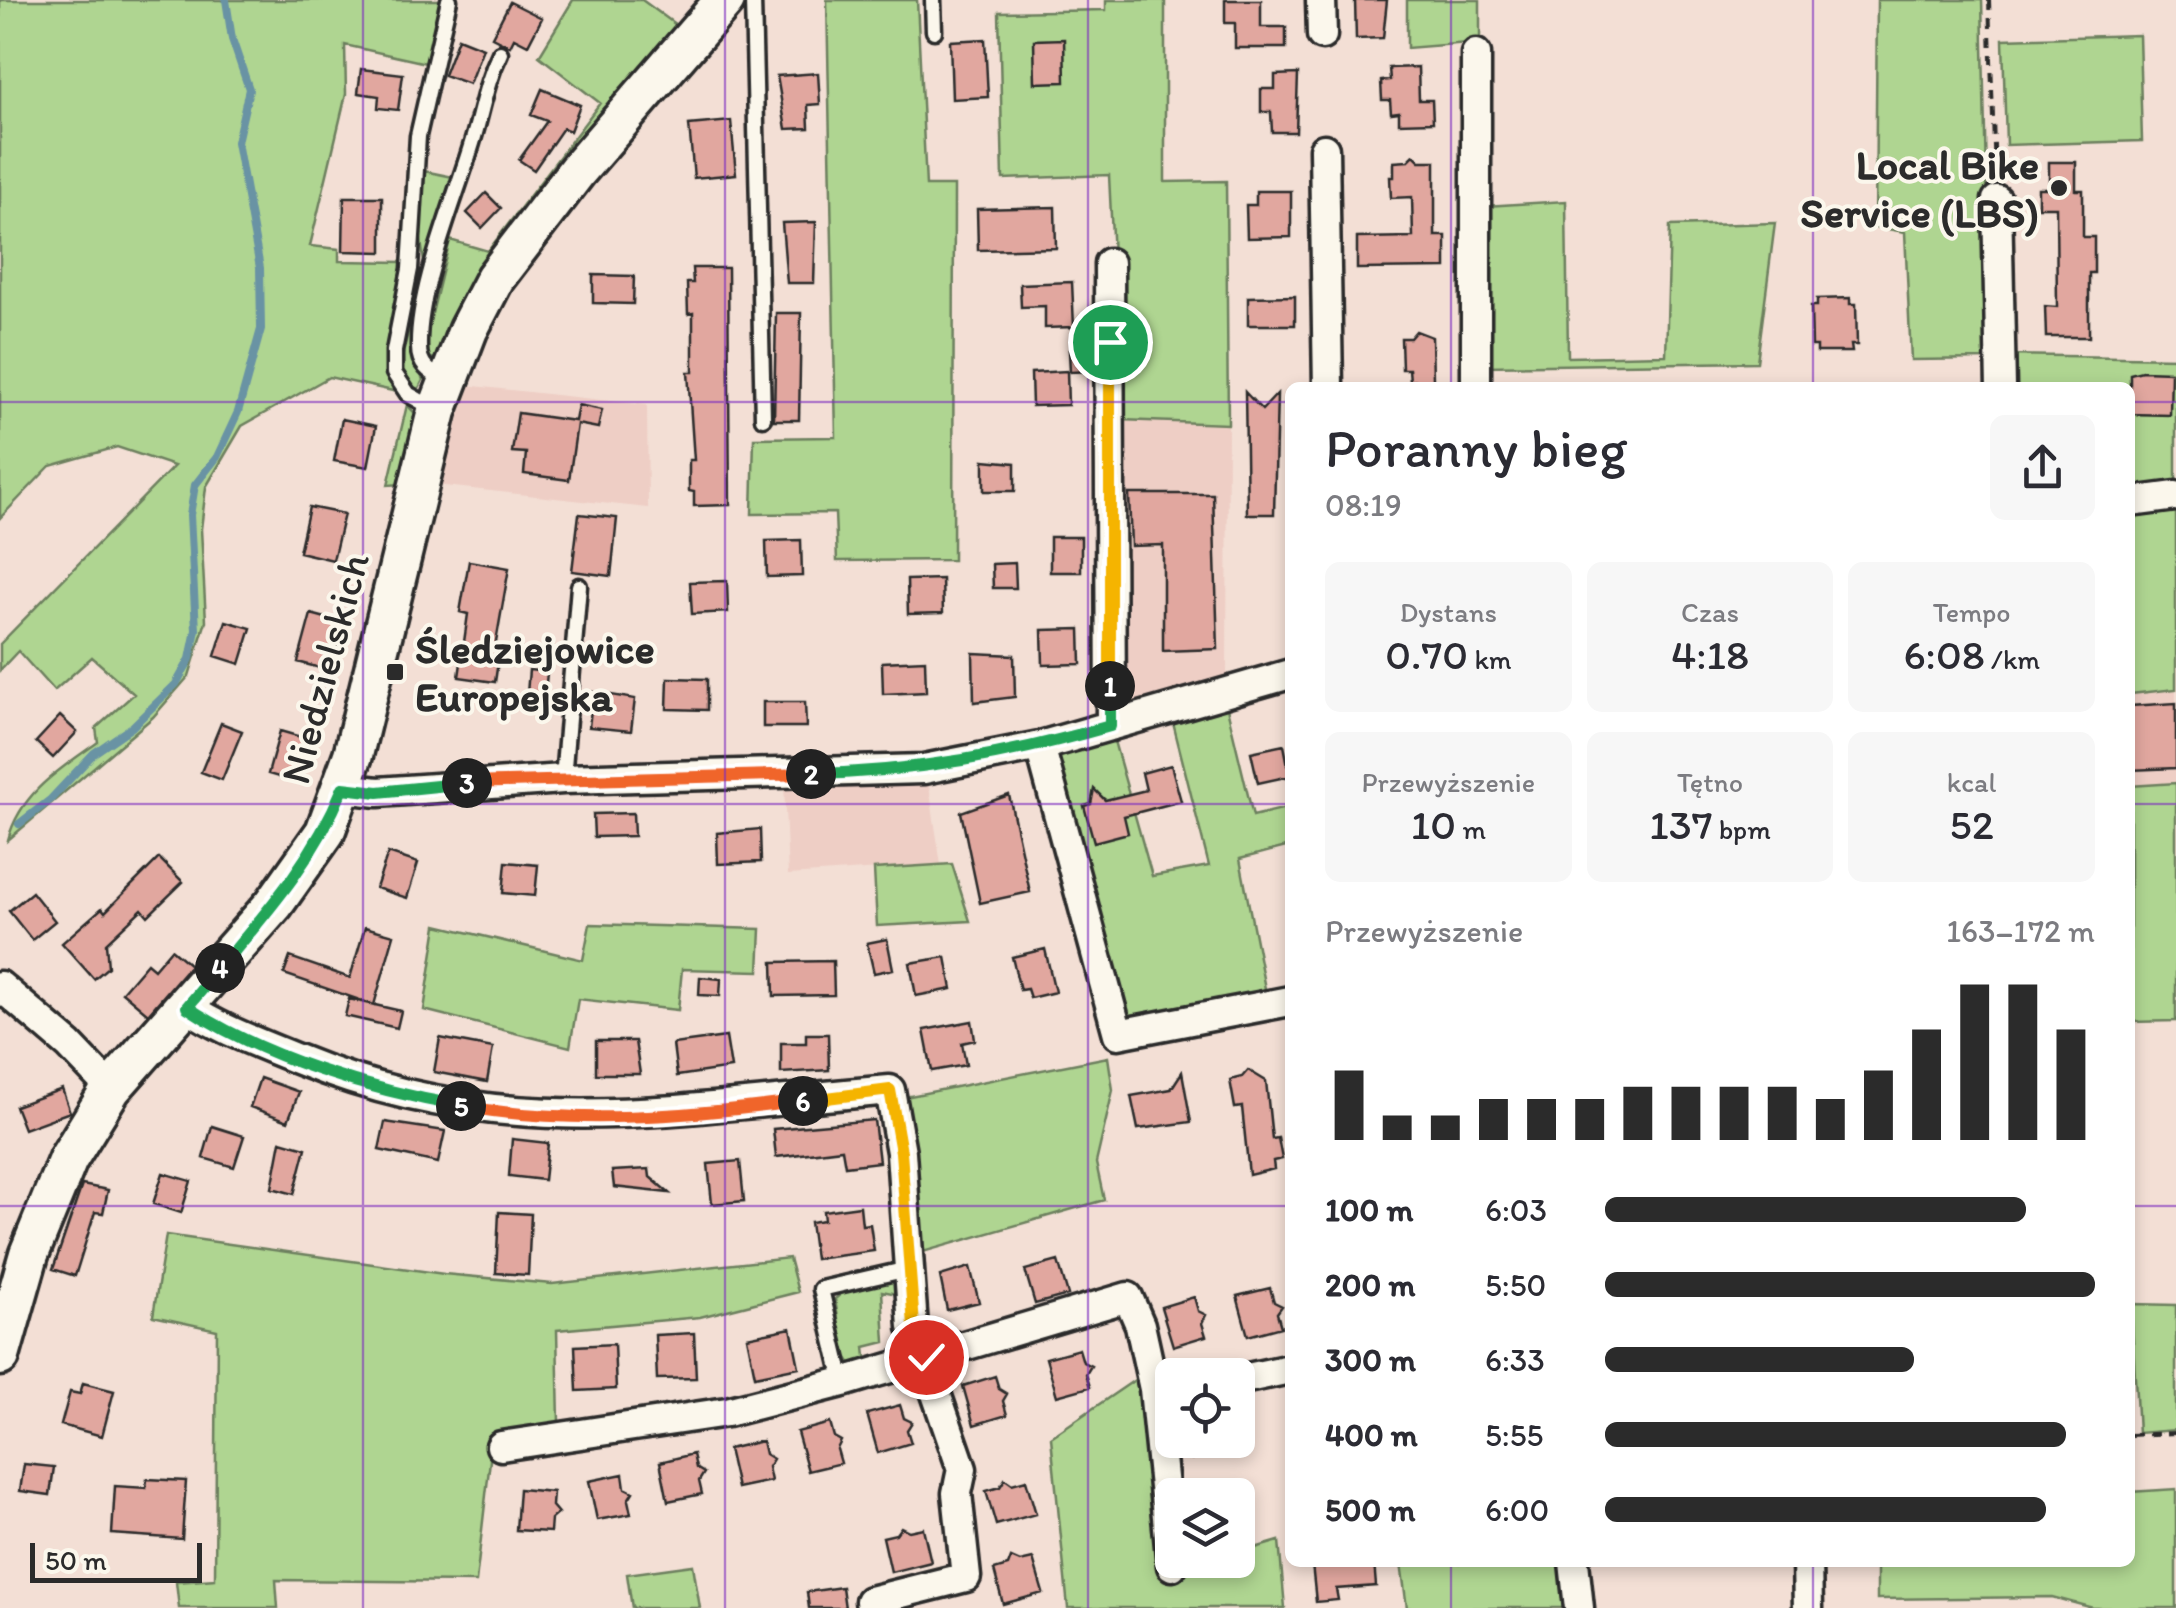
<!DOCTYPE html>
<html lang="pl">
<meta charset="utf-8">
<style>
body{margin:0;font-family:Itim,sans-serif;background:#f7f7f7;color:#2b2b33;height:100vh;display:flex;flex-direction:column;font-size:38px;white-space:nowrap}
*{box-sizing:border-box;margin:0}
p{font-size:32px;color:#7c7c81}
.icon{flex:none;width:55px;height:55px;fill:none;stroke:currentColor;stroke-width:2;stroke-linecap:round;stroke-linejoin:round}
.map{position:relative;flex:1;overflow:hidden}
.panel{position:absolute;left:1285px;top:382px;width:850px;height:1185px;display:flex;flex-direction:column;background:#fff;border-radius:15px;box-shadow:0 5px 15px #0003}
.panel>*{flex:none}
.buttons{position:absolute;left:1155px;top:1358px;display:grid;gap:20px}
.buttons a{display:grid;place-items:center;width:100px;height:100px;border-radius:15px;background:#fff;box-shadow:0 5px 15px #0003;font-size:50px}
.scale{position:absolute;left:30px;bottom:25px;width:172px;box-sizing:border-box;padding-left:10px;border:5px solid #2b2b2b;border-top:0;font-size:28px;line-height:35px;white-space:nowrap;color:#2b2b2b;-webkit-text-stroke:8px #fbf7ec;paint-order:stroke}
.pin{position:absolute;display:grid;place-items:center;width:85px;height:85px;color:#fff;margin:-42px;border:5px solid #fff;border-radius:50%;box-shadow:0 2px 10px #0007}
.km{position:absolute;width:50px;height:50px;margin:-25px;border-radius:50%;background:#222;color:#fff;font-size:28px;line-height:50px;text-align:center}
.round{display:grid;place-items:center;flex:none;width:105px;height:105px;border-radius:15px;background:#f7f7f7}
.headline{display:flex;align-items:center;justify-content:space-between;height:170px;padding:0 40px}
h1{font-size:55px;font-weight:600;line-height:75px}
.metrics{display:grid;grid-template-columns:repeat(3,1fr);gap:15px;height:170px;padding:10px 40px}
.metrics div{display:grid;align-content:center;border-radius:15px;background:#f7f7f7;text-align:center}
.metrics b{font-size:42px;font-weight:600}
.metrics small{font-size:28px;font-weight:400}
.metrics p{font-size:28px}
.chart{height:280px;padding:20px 40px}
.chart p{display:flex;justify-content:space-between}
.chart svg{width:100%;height:180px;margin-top:10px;stroke:#2b2b2b;stroke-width:6}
ul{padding:0 40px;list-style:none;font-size:32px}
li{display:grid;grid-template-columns:160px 120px 1fr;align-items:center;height:75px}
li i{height:25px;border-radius:12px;background:#2b2b2b}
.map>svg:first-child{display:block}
</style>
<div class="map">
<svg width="2176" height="1608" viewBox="0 0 2176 1608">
<rect width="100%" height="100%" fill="#f3dfd5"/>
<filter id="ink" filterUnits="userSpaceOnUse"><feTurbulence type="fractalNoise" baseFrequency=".01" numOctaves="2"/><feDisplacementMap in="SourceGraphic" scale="20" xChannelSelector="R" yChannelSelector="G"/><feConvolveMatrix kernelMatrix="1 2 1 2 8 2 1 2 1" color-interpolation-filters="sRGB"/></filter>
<g filter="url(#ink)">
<!-- built -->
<path fill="#eecec5" d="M465 385 647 405 648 508 435 485Z
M1121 420 1228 424 1227 681 1116 708Z
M2176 689V784L2130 786V694Z
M928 780 941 865 788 875 784 785Z"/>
<!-- green -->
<path fill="#afd591" stroke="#6d805e" stroke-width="2.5" d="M0 0H443L426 63 345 45 346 94 310 246 339 249V261L402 262 387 370 393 391 329 377 242 426 206 487 201 529 206 621 189 676 153 717 8 840C20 793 60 769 98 742L96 728 134 694 92 657 54 691 18 651 0 670V644L174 466 117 447 50 466 0 518Z
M573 0H642L683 30 442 357 429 359 426 338 450 240 488 251 600 103 539 56Z
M827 0H917L926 186H954L953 560 837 561 835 513 752 514 754 438 836 437Z
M1106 0H1165V182L1226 181 1228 424 1121 420 1109 175 1003 179 999 12 1106 10Z
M1407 0H1480V42L1407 48Z
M1877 0H1982L1990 359 1911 360 1905 232 1875 227Z
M2139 35 2142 141 2006 145 2003 39Z
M424 171 453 177 416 309 411 346 423 380 418 390 404 381 400 367 424 262 419 226Z
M1566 201 1568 357 1666 355 1670 226 1775 223 1757 362 1481 366 1486 206Z
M2005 355 2176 358V487L2130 493V388L2006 387Z
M407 405 419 417 403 484 388 485Z
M2176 511V689L2130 694V518Z
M1226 704 1253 816 1290 807V846L1240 859 1267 999 1132 1023 1124 1015 1052 758 1114 741 1152 876 1209 866 1172 719Z
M2176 783V1021L2130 1022V786Z
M952 864 970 921 877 926 874 869Z
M590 924 761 929 759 971 682 969 678 1010 578 999 570 1047 424 1010 437 925 583 960Z
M1108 1057 1113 1090 1096 1163 1104 1200 916 1254 900 1098Z
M166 1235 444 1274 552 1284 789 1258 798 1292 700 1317 557 1330 559 1423 493 1434 476 1582 276 1580 278 1608H179L176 1582 215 1579 217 1330 153 1316Z
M892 1281 902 1295 882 1291 885 1342 865 1347 866 1357 859 1366 851 1364 843 1352 835 1299 843 1292Z
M2131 1304 2176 1305V1430L2138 1433Z
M1142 1375 1161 1576 1215 1560H1238V1553L1279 1541 1285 1608H1068L1051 1437Z
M2176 1489V1608H2093L2052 1597 1877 1599V1563L2130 1562V1492Z
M1401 1563H1565L1569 1608H1407Z
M693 1565 700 1608H632L627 1574Z"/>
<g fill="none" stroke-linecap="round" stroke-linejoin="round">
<!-- stream -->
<path stroke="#6993a4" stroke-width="8" d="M19 824 50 800 94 753 132 727 176 684 190 659 196 630 190 515 195 485 217 457 238 412 261 329 260 268 237 142 249 89 232 39 226 0"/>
</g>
<!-- building -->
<path fill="#e1a79f" stroke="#2b2b2b" stroke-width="2.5" d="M1225 0H1261V27H1286V48H1235V23H1225Z
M1355 0H1387L1383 38 1356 39Z
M510 2 542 18 528 45 514 38 510 46 492 37Z
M458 38 483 48 469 84 444 75Z
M985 39 988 97 952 99 950 41Z
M1064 39 1065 82 1035 83 1034 40Z
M1418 67 1419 100H1432L1433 122 1399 123V112L1391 113 1390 100H1382L1381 81 1390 80 1389 68Z
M361 69 403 74 398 110 378 108 379 96 358 93Z
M818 73 820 104 808 105 809 128 786 129 777 76Z
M1298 74 1296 132H1272L1271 112H1261V89H1275V75Z
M542 89 580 105 570 131 563 128 534 170 519 160 547 121 531 115Z
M731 121 736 174 694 178 689 125Z
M1414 155 1420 161H1435V236H1446V268L1357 269V238L1413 237 1412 197 1391 198 1390 177H1394V162L1408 161Z
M2049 162H2076V190H2083V237H2094V273H2089V337H2046L2045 306 2057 307 2056 207H2038V188H2049Z
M1256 191H1291V237L1247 238 1246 205H1256Z
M486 193 501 208 482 228 467 213Z
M344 197H382V252L343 251Z
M1055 207 1056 248 978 250 977 209Z
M816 222 814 283H787L782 223Z
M692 268H728L730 505 694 506V492L689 491V460H694L688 372H693V313L688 314 687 283H693Z
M593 275 634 276 633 304 593 303Z
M1072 282 1074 327 1045 328V306L1021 307 1020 284Z
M1295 296V325H1248V297Z
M1850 298V304H1856L1857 345H1851L1852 352H1817V346H1812L1811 306H1817V299Z
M776 313H801L799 420H774Z
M1416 331 1432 337 1433 380 1410 381 1409 369H1402L1401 338H1410Z
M1069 350H1091L1092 371 1070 372Z
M1067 371 1068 405 1032 406 1031 373Z
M2142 371 2171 372 2170 415 2130 414V374Z
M1245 392 1262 410 1277 394 1274 514H1247Z
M578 405 602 410 598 428 577 424 569 480 524 474 526 453 512 452 518 413 575 421Z
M342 419 376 426 368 467 334 461Z
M984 460 1015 463V491H984Z
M1129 494H1213L1218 649 1163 651V545L1131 546Z
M309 507 344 514 333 560 299 552Z
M579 514 617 518 611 576 572 571Z
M1050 537H1081V572H1050Z
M801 540 802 576 767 577 766 541Z
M469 561 509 568 495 648H500L495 682 459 677 468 614 460 612Z
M1015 563 1016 588H993L992 564Z
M942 579 943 613 908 614 907 580Z
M727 581 728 612 692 614 690 582Z
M311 614 344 623 331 671 298 662Z
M226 621 251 628 240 664 215 656Z
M1080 629 1081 664 1043 665 1042 630Z
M973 653 1014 655 1015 697 974 702Z
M925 660 926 692 883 694 882 662Z
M529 670 547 672 544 706 526 705Z
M668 678 707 679V710L667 709Z
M593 692 635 699 631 731 589 727Z
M763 702H805L806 727H763Z
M2176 703V768L2130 770V706Z
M60 716 77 732 53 758 36 742Z
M221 723 242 731 222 780 201 772Z
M280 731 308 739 296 782 268 774Z
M1284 745 1290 776 1258 783 1251 752Z
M1171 765 1181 801 1124 816 1128 833 1094 842 1084 806 1091 804 1094 789 1105 800 1146 790 1142 773Z
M1009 795 1030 892 980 903 961 812Z
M633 813 634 836 594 837 593 814Z
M760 829 761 862 718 864 717 833Z
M388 853 418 863 407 898 376 888Z
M159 858 183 882 148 916 142 909 106 943 108 967 94 979 62 943 102 908 105 912Z
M506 862 538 865 535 896 503 893Z
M32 892 55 921 32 940 9 911Z
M365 927 394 935 374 1005 284 974 290 957 350 978Z
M887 939 893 969 874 973 867 943Z
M171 949 190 965 148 1014 122 992 147 963 154 969Z
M1045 949 1055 992 1030 998 1027 989 1020 990 1012 957Z
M946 957 952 989 916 996 910 963Z
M833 961 834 995 774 996 773 962Z
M700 977 721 979 720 996 699 995Z
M349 999 401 1011 397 1028 345 1016Z
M972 1021 975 1040 962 1043 966 1065 932 1071 924 1030Z
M806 1034H828L829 1070 781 1073V1043H806Z
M726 1037 731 1068 677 1076 673 1044Z
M440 1038 493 1048 487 1082 434 1072Z
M596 1041H635L640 1074H596Z
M1248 1070 1266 1081 1272 1139 1278 1138 1282 1159 1273 1161 1274 1169 1249 1175 1242 1107 1235 1108 1230 1080 1242 1077Z
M1182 1072 1191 1122 1138 1129 1131 1096 1171 1089Z
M260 1078 299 1092 288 1121 250 1107Z
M62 1089 70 1112 24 1129 15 1106Z
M874 1120 879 1162 845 1166 842 1149 776 1157 773 1129Z
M385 1122 445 1131 438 1163 379 1150Z
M212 1126 244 1136 234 1167 203 1158Z
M512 1139 548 1143 544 1180 509 1176Z
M281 1141 306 1148 294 1194 272 1188Z
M740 1161 744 1201 712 1204 708 1164Z
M649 1169 650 1177 669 1193 614 1187 612 1171Z
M163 1173 191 1181 181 1213 153 1204Z
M82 1185 108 1190 103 1213 95 1212 75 1276 53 1269Z
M860 1206 862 1225 870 1224 874 1251 815 1259 810 1222 824 1220 823 1211Z
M499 1212 531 1214 528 1275 496 1273Z
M1058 1261 1068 1295 1035 1304 1025 1270Z
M970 1267 979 1302 947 1310 940 1276Z
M1270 1288 1274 1302 1282 1306 1277 1313 1281 1327 1248 1336 1237 1296Z
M1194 1297 1198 1311 1206 1315 1202 1323 1206 1336 1173 1346 1161 1307Z
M791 1328 799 1367 755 1376 747 1337Z
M694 1333 696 1378 657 1379 655 1335Z
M614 1344 616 1389 577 1391 575 1346Z
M1079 1349 1083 1362 1091 1366 1086 1374 1090 1387 1057 1396 1046 1358Z
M995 1376 999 1389 1007 1394 1003 1401 1007 1415 974 1425 963 1386Z
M83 1383 114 1391 102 1436 61 1425 70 1392 80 1394Z
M900 1405 904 1418 912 1422 907 1430 911 1443 878 1453 867 1414Z
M830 1423 834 1437 841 1441 837 1449 841 1463 808 1471 797 1432Z
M1188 1440H1242V1447L1192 1459Z
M762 1441 765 1454 773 1459 768 1467 771 1481 737 1488 728 1449Z
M693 1454 696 1468 704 1473 699 1481 702 1494 668 1501 660 1462Z
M24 1464 54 1467 50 1495 20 1491Z
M623 1474 625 1488 633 1492 628 1500 631 1514 597 1520 589 1481Z
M147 1479 186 1481 182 1539 112 1534 115 1486 146 1488Z
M1005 1479 1012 1484 1026 1480 1036 1514 996 1525 986 1491 1000 1487Z
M519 1489 553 1492 552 1506 558 1513 551 1519 550 1532 516 1530Z
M901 1527 909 1531 923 1528 931 1562 891 1572 883 1537 896 1534Z
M1011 1558 1020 1562 1033 1559 1043 1593 1003 1604 994 1570 1008 1566Z
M1374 1562 1376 1586 1336 1589 1338 1600 1316 1602 1312 1564Z
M842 1587 845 1608H809L807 1592Z"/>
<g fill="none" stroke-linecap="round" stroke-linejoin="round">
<!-- lane casing -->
<g stroke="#2b2b2b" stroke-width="21">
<path id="lane" d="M753 0 763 418
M933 0 934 31
M446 382C432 373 419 367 419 348 417 287 458 194 475 133 483 105 487 80 500 53
M436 410 408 394 394 373V351L410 269 418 136 449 0
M563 779 579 586
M843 1382 821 1289 908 1269"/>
</g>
<!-- street casing -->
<g stroke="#2b2b2b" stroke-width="35">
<path id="street" d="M1321 0 1322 35
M1476 54V388
M1324 149 1328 388
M1997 200 2001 388
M1109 263 1111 726
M2130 502 2176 496
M1040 746 1118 1034 1290 1001
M343 788 378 792 563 779 924 769 1040 746 1290 674
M0 986 69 1045 111 1089
M187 1007C221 1030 259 1043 297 1059 506 1145 675 1108 890 1090L901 1152 913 1327 962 1469 957 1493 966 1577 870 1601 871 1608
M1238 1380 1290 1369
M1154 1389 1172 1566
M501 1446 727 1412 843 1382 1128 1297 1140 1325 1154 1389H1172
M1574 1562 1579 1608
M1807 1562 1808 1608"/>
</g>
<!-- secondary casing -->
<g stroke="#2b2b2b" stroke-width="45">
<path id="secondary" d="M0 1356 29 1254 68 1159 111 1089 274 904 325 832 353 755 437 411 468 330 495 278 577 171 725 0"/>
</g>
<!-- path -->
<path stroke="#2b2b2b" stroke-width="4" stroke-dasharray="10 8" stroke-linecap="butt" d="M1989 0 1995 176
M2130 1435 2176 1433"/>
<!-- lane -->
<use href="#lane" stroke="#fbf7ec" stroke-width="14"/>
<!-- street -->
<use href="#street" stroke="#fbf7ec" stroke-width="28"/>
<!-- secondary -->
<use href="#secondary" stroke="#fbf7ec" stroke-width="38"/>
</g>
</g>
<g fill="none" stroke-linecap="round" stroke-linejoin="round" filter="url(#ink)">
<!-- split-1 casing -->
<g stroke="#fff" stroke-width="20">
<path id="split-1" d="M1110 686V342"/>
</g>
<!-- split-2 casing -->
<g stroke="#fff" stroke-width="20">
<path id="split-2" d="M811 774C915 772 1010 755 1110 726V686"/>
</g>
<!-- split-3 casing -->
<g stroke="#fff" stroke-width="20">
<path id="split-3" d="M467 783 811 774"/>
</g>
<!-- split-4 casing -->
<g stroke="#fff" stroke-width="20">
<path id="split-4" d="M220 968C268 911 314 859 343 788L378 792 467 783"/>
</g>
<!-- split-5 casing -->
<g stroke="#fff" stroke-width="20">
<path id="split-5" d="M220 968 187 1007C261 1057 373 1091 461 1106"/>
</g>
<!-- split-6 casing -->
<g stroke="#fff" stroke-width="20">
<path id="split-6" d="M461 1106C572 1126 692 1116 803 1101"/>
</g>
<!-- split-7 casing -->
<g stroke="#fff" stroke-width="20">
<path id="split-7" d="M803 1101 890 1090 901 1152 914 1326 926 1357"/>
</g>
<!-- split-1 -->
<use href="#split-1" stroke="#f5b400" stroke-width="12"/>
<!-- split-2 -->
<use href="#split-2" stroke="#22a559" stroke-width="12"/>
<!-- split-3 -->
<use href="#split-3" stroke="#f0652b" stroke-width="12"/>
<!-- split-4 -->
<use href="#split-4" stroke="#22a559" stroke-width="12"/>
<!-- split-5 -->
<use href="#split-5" stroke="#22a559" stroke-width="12"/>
<!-- split-6 -->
<use href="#split-6" stroke="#f0652b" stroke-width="12"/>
<!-- split-7 -->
<use href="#split-7" stroke="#f5b400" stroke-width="12"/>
</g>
<!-- grid -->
<path fill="none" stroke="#7b2cbf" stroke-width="2.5" stroke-opacity="0.55" d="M363 0V1608M725 0V1608M1088 0V1608M1451 0V388M1813 0V388M0 402H1290M2130 402H2176M0 804H1290M2130 804H2176M0 1206H1290M2130 1206H2176M1451 1562V1608M1813 1562V1608"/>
<!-- markers -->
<g fill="#2b2b2b" stroke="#fbf7ec" stroke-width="4">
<circle cx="2059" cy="188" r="10"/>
<rect x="385" y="662" width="20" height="20" rx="5"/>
</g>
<g text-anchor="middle" stroke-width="8" stroke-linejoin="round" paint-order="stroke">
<!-- poi labels -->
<g font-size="42" font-weight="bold" fill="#2b2b2b" stroke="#fbf7ec" text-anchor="end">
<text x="2039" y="179">Local Bike<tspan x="2039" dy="48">Service (LBS)</tspan></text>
<text x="415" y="663" text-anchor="start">Śledziejowice<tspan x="415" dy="48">Europejska</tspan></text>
</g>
<!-- street labels -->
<g font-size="42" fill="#2b2b2b" stroke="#fbf7ec">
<text transform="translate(324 668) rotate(-75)" y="15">Niedzielskich</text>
</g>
</g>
</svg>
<div class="buttons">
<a><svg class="icon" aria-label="locate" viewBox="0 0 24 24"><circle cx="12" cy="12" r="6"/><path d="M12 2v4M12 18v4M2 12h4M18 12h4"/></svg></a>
<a><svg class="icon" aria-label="layers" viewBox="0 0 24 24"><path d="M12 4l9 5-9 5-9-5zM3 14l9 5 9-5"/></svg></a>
</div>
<div class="scale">50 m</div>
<div class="pin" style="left:1110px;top:342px;background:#1e9e55"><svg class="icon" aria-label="arrive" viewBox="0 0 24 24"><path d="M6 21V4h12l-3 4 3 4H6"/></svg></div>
<div class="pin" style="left:926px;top:1357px;background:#d93025"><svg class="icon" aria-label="check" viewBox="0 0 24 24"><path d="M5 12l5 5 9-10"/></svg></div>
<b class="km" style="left:1110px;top:686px">1</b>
<b class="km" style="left:811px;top:774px">2</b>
<b class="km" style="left:467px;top:783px">3</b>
<b class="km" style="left:220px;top:968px">4</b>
<b class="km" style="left:461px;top:1106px">5</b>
<b class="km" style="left:803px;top:1101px">6</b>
<section class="panel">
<div class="headline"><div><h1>Poranny bieg</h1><p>08:19</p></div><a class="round"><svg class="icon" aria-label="share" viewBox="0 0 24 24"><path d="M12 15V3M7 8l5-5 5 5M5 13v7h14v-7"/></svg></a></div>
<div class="metrics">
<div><p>Dystans</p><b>0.70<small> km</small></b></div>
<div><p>Czas</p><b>4:18</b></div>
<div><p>Tempo</p><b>6:08<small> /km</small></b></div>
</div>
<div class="metrics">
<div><p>Przewyższenie</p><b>10<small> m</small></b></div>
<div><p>Tętno</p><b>137<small> bpm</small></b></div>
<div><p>kcal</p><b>52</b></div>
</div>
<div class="chart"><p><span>Przewyższenie</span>163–172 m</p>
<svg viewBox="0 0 160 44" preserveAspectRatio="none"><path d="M5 44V27M15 44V38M25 44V38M35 44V34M45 44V34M55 44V34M65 44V31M75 44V31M85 44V31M95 44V31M105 44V34M115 44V27M125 44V17M135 44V6M145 44V6M155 44V17"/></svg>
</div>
<ul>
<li><b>100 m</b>6:03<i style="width:86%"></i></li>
<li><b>200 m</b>5:50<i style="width:100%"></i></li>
<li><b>300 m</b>6:33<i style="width:63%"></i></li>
<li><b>400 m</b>5:55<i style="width:94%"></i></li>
<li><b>500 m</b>6:00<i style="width:90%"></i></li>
</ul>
</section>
</div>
